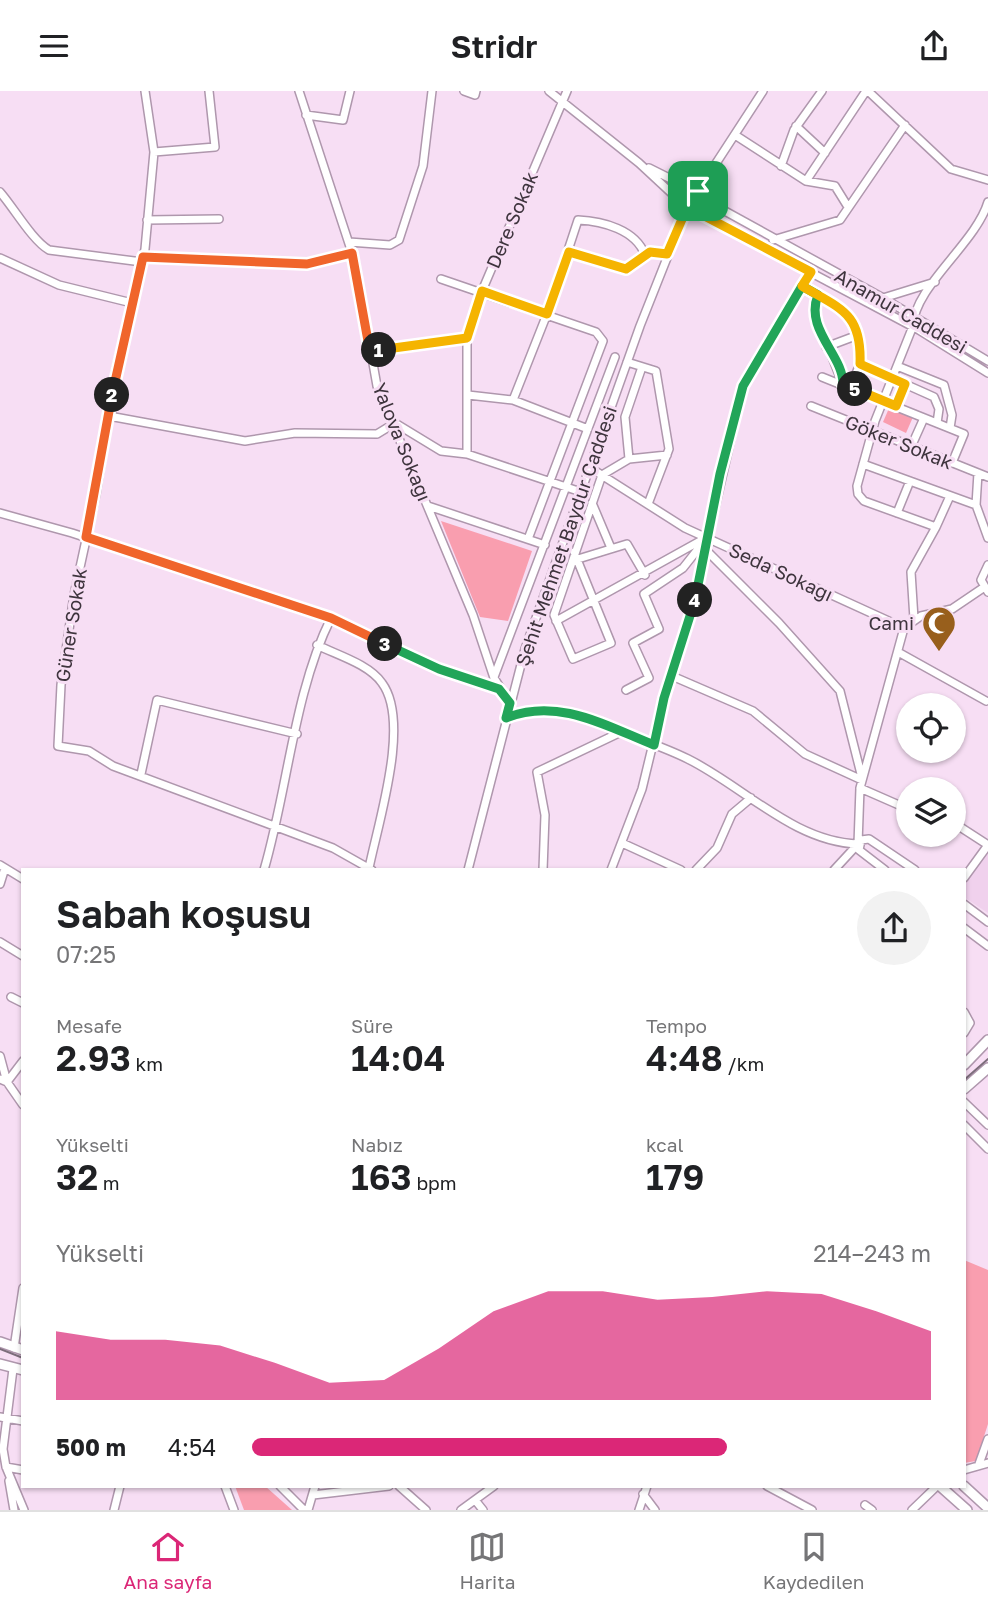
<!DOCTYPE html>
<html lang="tr">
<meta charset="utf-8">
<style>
body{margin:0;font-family:"Golos Text",sans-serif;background:#f2f2f2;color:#202124;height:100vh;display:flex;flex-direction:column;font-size:26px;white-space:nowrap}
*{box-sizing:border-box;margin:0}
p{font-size:23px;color:#757577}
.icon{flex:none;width:38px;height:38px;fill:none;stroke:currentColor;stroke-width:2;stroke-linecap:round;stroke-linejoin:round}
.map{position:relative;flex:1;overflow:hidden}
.sheet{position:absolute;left:21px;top:777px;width:945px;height:620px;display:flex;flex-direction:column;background:#fff;border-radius:0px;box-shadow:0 2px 5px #0004}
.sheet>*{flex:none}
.buttons{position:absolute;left:896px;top:602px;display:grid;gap:14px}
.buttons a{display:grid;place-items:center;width:70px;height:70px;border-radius:50%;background:#fff;box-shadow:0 2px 5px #0004;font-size:35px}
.pin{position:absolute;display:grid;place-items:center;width:60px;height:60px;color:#fff;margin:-30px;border-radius:14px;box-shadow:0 4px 10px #0006}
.km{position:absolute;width:35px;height:35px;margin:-18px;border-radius:50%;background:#222;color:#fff;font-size:19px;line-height:35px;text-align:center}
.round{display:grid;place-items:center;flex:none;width:74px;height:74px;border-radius:37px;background:#f2f2f2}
.summary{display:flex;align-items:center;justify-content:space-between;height:119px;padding:0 35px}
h1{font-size:38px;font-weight:600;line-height:52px}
.figures{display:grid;grid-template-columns:repeat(3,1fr);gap:10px;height:119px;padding:7px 35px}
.figures div{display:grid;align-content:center}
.figures b{font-size:35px;font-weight:600}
.figures small{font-size:19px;font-weight:400}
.figures p{font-size:19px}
.chart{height:196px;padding:14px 35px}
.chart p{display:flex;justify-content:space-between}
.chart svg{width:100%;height:126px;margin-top:7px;fill:#db2777;opacity:.7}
ul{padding:0 35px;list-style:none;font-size:23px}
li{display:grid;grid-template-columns:112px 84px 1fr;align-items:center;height:52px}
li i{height:18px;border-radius:9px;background:#db2777}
header{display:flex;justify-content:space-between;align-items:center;height:91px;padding:0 35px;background:#fff;font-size:32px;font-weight:600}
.tabs{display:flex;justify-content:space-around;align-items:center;height:98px;border-top:2px solid #e0e0e0;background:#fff;font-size:19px;color:#757577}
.tabs a{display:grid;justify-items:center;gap:4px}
.tabs .current{color:#db2777}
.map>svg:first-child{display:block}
</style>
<header><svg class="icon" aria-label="menu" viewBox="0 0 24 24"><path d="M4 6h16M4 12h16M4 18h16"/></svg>Stridr<svg class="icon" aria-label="share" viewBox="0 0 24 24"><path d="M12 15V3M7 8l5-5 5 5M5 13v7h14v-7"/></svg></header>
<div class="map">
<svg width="988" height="1419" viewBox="0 0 988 1419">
<rect width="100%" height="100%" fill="#f7def4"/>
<!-- built -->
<path fill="#f0d1ed" d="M986 761 988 762V822L964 806V792Z"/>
<!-- green -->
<path fill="#f99eaf" d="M890 315 913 326 906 342 883 331Z
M441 430 532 460 508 530 480 526Z
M964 1169 988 1179V1333L976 1370 964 1372Z
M235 1395H265L292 1419H244Z"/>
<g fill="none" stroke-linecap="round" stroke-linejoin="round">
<!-- minor casing -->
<g stroke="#af97ad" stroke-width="10">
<path id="minor" d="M145 0 154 61 145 158 116 279 96 403 74 504 61 594 58 655 89 660 113 675 333 757 372 779
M299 0 355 171 377 295 473 524 494 587 510 612
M464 0 475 4 476 0
M549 0 639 72 681 111
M868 0 951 78 988 89
M306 24 343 29 350 0
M796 35 825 62
M735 44 806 90 835 95 848 116
M154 61 215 56 209 0
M781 75 794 39 822 0
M649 77 691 98
M806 90 866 0
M681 110a11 11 0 1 1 22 0a11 11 0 1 1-22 0Z
M698 100 763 0
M0 101C14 117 32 149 49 159L142 171
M703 108 883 207 988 270
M695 120 919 239 988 282
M147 129 219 128
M773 149 840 129 905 34
M349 151 390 154 399 149 423 75 432 0
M569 161 626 178 650 161 667 163
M143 166 307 173 352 161
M0 167 59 194 132 212
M441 188 596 241 603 250 528 448
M802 195C841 217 862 222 860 273L934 306 939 318 937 332
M818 204 816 225 843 294
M883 207 935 191
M826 256 858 244
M370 261 467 248
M627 271 656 280 669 358 648 413
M897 275 944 294 952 324 950 337
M822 286 964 343 952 372
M850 297 860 273
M468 304 513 309
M811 315 988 386
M896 315 905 294
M109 325 245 350 295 342 377 343 395 332 441 360 467 363 581 401
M588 338 513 309 547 223 578 129C603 130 636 139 645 164
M911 356 924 327
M467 363V248L482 200 567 0
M629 368 625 326 642 276
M863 373 976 414
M589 376 685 437 904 537
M978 382 976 414 988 447
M950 405 936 436 864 410 858 403 857 395 875 330 913 235C914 196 976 152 988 111
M592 412 611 457
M428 415 545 454
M0 422 72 442 331 527 426 572 499 598
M897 422 910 390
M705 458 779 532 840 600 862 687
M574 461 611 552 573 568 554 524 602 384 629 368 667 364
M578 468 627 453 645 484
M988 474 981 489 988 501
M914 528 911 481 936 436
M556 530 700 450
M317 554C337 564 369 573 382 592 411 631 378 732 369 777
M898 561 986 610
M672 585 753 620 805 663 862 689
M494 586 615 266
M626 599 649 587 633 552 659 538 644 503 683 477 706 448
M506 627C546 611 576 623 614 638 638 648 664 656 688 668 743 695 794 751 858 753
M141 683 157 609 297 643
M860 697 908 718
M954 732 988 754
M622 752 681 779
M0 774 23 788
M264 779C288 697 294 601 331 527
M468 779 525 558 640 235 686 119
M543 779 545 724 537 681 621 641
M611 779 642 698 664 607 687 539 743 295 811 181
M696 779 717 757 732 723 751 707
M834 779 858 753 860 697 904 537 921 525 952 518 983 497
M885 779 859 759 861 749 869 748 915 779
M964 787 988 754
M0 793 5 777
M964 813 988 831
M964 837 988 855
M0 851 23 865
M11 906 23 912
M964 921 970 932 964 942
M0 965 7 991 23 1014
M0 988 7 991 23 970
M964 1011 988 1034
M964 1034 988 1058
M14 1257 23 1197
M13 1278 3 1358 6 1376 24 1419
M0 1326 23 1330
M979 1373 988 1348
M6 1376 23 1379
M964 1379 988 1372
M9 1390 14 1419
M225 1395 234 1419
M280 1395 304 1419
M399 1395 426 1419
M767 1395 812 1419
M643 1403 655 1419
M313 1404 389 1395
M475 1409 483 1419
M865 1414 872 1419
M114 1419 120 1395
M308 1419 315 1395
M461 1419 494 1395
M639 1419 647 1395
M912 1419 937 1395"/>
</g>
<!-- major casing -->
<g stroke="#af97ad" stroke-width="12">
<path id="major" d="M964 974 988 949
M964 998 988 977
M0 1251 23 1259
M0 1273 23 1279
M940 1395 967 1419
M964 1395 988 1417"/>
</g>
<!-- minor -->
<use href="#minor" stroke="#fff" stroke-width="7"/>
<!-- major -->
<use href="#major" stroke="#fff" stroke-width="9"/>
<!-- tram -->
<path stroke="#7c6d7b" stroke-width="2" d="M964 989 988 968
M0 1258 23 1267"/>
</g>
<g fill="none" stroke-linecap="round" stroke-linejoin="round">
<!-- split-1 casing -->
<g stroke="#fff" stroke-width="14">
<path id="split-1" d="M379 259 467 247 482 200 547 223 569 161 626 178 650 161 667 163 686 119 681 114V105L688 99 698 100"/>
</g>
<!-- split-2 casing -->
<g stroke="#fff" stroke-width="14">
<path id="split-2" d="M112 304 143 166 307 173 352 162 370 261 379 259"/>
</g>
<!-- split-3 casing -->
<g stroke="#fff" stroke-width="14">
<path id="split-3" d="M112 304 86 446 331 527 385 553"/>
</g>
<!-- split-4 casing -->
<g stroke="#fff" stroke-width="14">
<path id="split-4" d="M385 553 439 578 499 598 510 612 506 627C558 606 606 635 654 654L664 607 695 509"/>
</g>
<!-- split-5 casing -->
<g stroke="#fff" stroke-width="14">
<path id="split-5" d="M695 509 720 383 743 295 802 195 818 204C804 239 844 264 843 294L855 298"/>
</g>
<!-- split-6 casing -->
<g stroke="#fff" stroke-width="14">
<path id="split-6" d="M698 100 703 111 695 120 811 181 802 195C841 218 862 222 860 273L905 293 896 315 855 298"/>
</g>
<!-- split-1 -->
<use href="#split-1" stroke="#f5b400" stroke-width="9"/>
<!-- split-2 -->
<use href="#split-2" stroke="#f0652b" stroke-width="9"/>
<!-- split-3 -->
<use href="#split-3" stroke="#f0652b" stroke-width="9"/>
<!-- split-4 -->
<use href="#split-4" stroke="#22a559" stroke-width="9"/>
<!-- split-5 -->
<use href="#split-5" stroke="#22a559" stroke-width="9"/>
<!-- split-6 -->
<use href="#split-6" stroke="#f5b400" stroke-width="9"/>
</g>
<!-- icons -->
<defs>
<g id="mosque-pin" transform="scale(1.75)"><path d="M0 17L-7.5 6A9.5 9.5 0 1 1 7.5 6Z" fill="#985f1c" stroke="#f7def4"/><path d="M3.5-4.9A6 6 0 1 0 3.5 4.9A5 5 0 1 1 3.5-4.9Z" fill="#fff"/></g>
</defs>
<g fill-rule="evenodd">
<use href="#mosque-pin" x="939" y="532"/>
</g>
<g text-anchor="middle" stroke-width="6" stroke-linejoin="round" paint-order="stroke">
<!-- street labels -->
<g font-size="19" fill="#3e343d" stroke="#f7def4">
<text transform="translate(512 129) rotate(-67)" y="7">Dere Sokak</text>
<text transform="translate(901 220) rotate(30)" y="7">Anamur Caddesi</text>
<text transform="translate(402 351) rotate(68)" y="7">Yalova Sokağı</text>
<text transform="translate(899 351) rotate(22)" y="7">Göker Sokak</text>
<text transform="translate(566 445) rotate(-71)" y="7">Şehit Mehmet Baydur Caddesi</text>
<text transform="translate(781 481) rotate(25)" y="7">Seda Sokağı</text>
<text transform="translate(71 534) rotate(-81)" y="7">Güner Sokak</text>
</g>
<!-- poi labels -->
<g font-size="19" fill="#3e343d" stroke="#f7def4" text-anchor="end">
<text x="914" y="539">Cami</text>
</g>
</g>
</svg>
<div class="buttons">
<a><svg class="icon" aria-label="locate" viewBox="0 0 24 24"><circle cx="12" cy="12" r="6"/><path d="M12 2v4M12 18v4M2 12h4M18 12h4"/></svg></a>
<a><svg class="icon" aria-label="layers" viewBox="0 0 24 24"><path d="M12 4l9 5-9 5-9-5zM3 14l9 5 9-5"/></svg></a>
</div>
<div class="pin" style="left:698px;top:100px;background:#1e9e55"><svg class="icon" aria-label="arrive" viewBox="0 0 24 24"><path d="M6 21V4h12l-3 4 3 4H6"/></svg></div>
<b class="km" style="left:379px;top:259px">1</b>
<b class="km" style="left:112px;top:304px">2</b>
<b class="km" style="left:385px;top:553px">3</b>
<b class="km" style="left:695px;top:509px">4</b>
<b class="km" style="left:855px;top:298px">5</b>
<section class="sheet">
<div class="summary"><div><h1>Sabah koşusu</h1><p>07:25</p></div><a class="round"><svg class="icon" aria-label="share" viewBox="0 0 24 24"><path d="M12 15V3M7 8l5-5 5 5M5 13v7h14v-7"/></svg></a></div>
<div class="figures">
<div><p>Mesafe</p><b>2.93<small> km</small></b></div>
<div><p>Süre</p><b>14:04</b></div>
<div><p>Tempo</p><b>4:48<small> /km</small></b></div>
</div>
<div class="figures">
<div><p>Yükselti</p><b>32<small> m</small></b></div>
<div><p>Nabız</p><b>163<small> bpm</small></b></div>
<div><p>kcal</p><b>179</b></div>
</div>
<div class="chart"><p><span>Yükselti</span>214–243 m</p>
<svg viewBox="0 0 160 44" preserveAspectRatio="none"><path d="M0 44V20L10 23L20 23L30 25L40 31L50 38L60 37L70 26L80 13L90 6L100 6L110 9L120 8L130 6L140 7L150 13L160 20V44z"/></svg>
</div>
<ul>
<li><b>500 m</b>4:54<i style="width:70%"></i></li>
</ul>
</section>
</div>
<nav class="tabs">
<a class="current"><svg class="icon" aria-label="home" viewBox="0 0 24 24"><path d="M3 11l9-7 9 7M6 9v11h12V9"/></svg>Ana sayfa</a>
<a><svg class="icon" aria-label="map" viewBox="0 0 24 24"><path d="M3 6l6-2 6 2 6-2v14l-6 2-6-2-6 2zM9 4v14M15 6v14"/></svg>Harita</a>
<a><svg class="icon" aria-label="saved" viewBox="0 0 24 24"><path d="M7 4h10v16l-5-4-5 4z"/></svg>Kaydedilen</a>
</nav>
